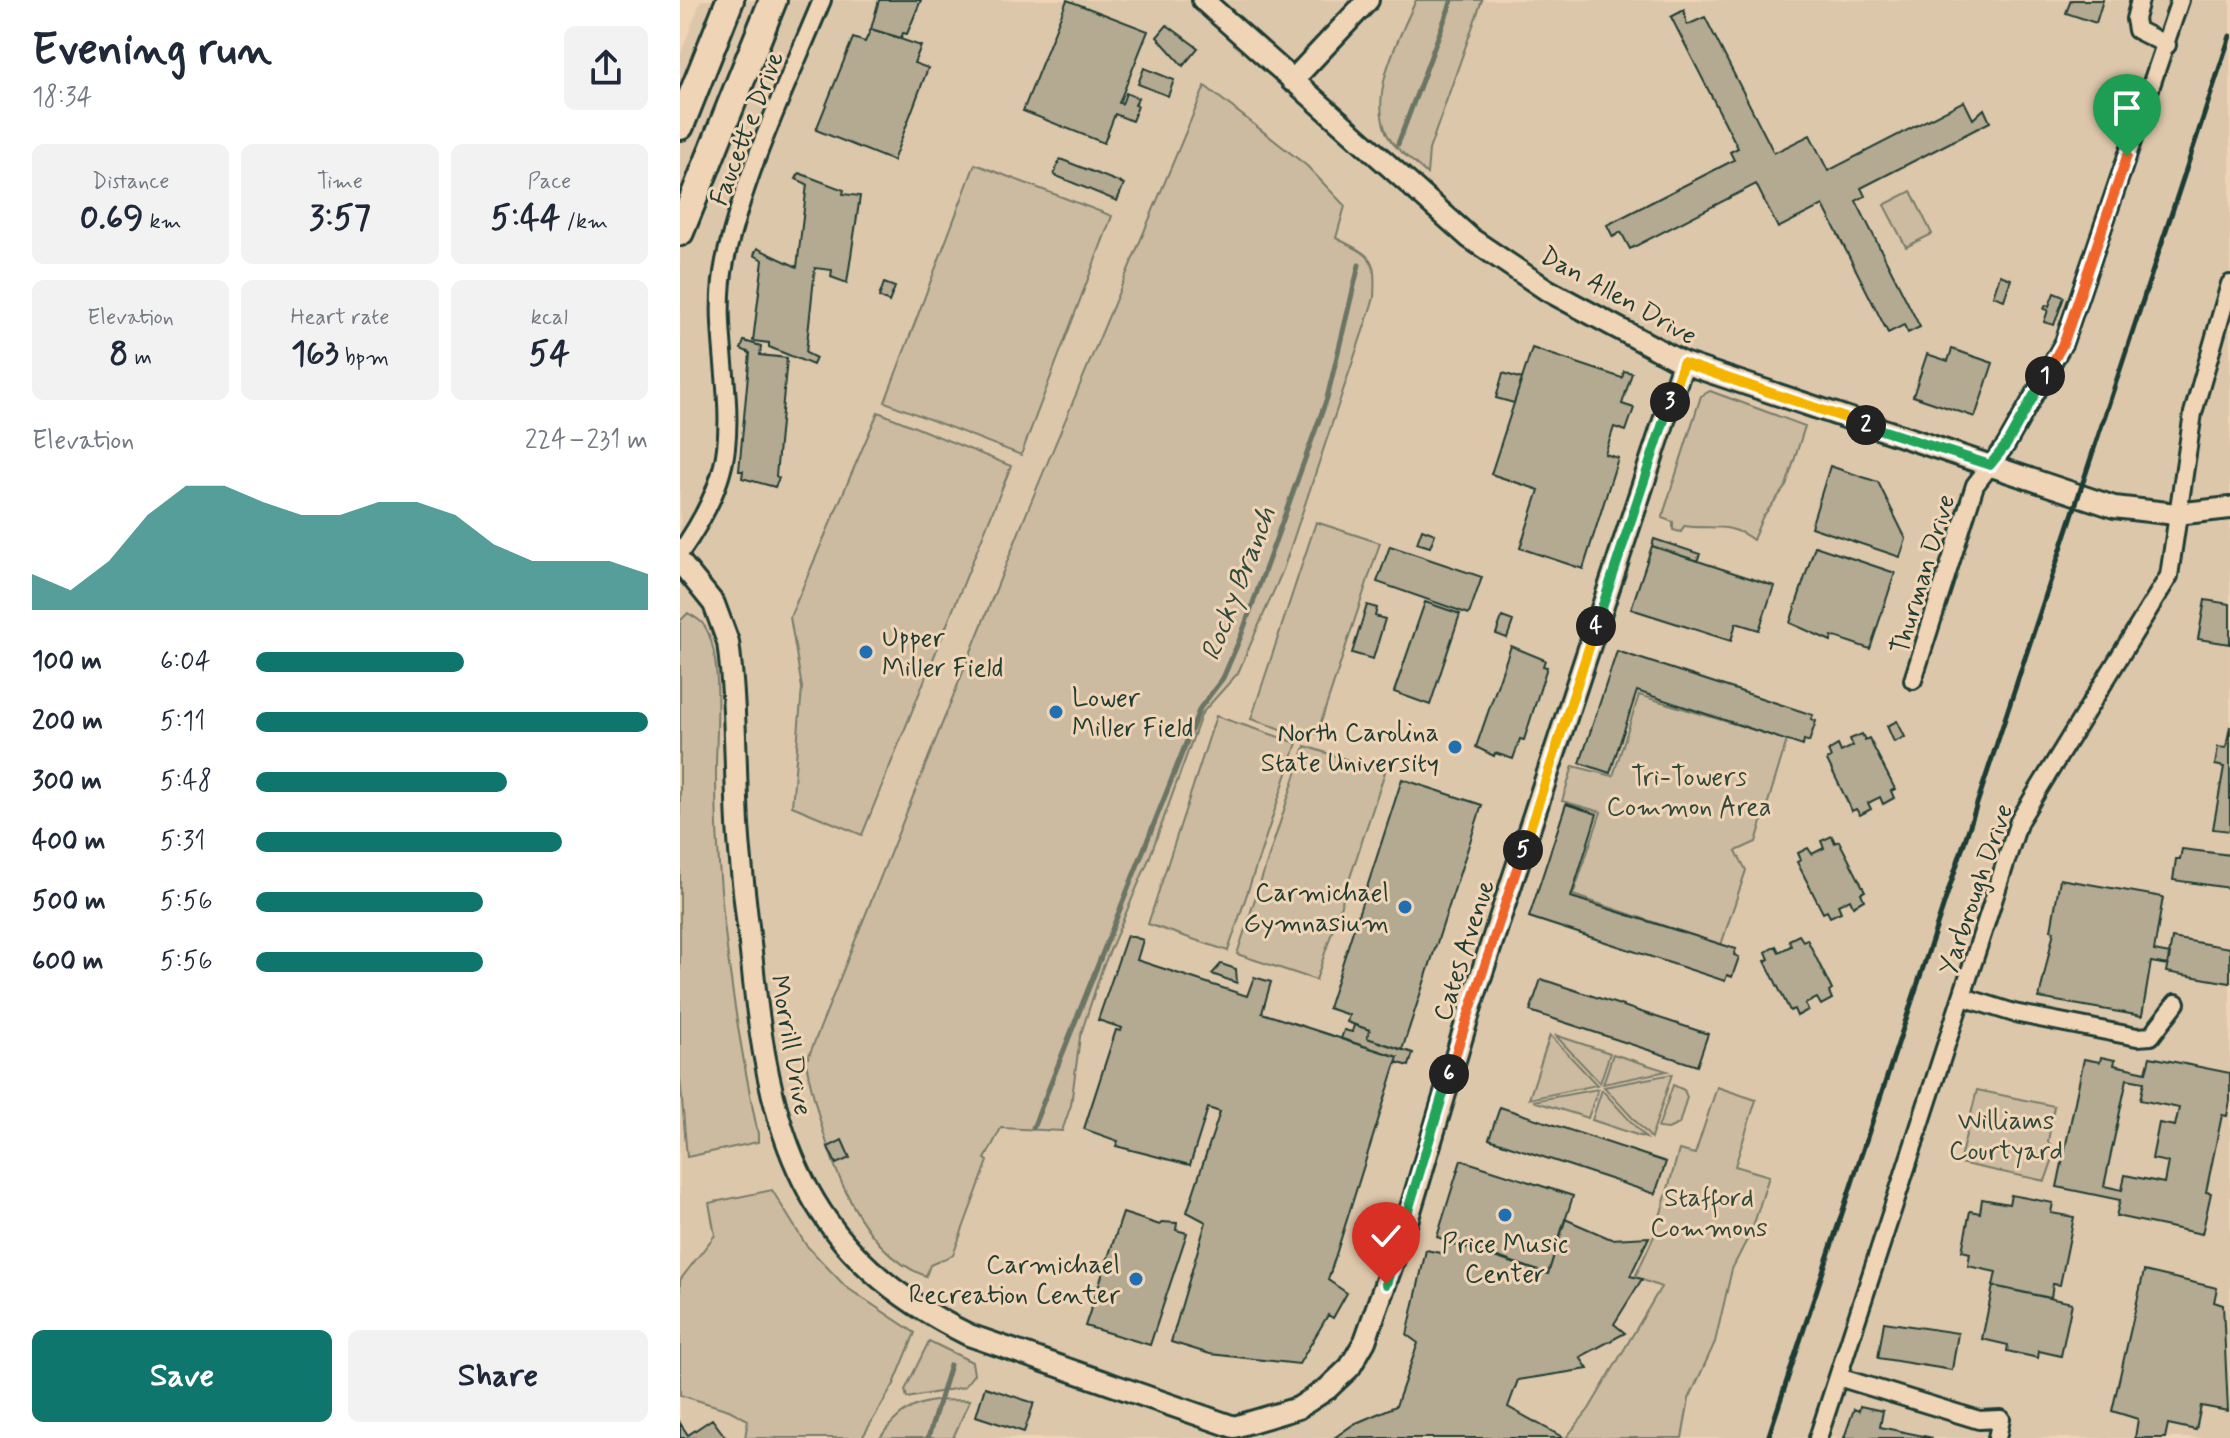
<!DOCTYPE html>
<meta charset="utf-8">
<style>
body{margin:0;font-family:Mynerve,sans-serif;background:#f2f2f3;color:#1f2937;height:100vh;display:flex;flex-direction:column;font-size:30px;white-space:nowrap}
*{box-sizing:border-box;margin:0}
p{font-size:26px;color:#747a83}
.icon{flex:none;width:44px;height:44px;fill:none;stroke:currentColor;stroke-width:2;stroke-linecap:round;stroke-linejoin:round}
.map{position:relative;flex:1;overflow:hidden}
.side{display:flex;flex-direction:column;background:#fff;width:680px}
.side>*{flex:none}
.pin{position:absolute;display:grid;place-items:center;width:68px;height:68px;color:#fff;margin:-82px -34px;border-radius:50% 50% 50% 0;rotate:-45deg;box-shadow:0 0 8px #0007}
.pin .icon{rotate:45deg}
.km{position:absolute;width:40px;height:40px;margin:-20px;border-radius:50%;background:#222;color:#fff;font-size:22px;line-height:40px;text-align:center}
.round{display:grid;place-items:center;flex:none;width:84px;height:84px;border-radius:12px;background:#f2f2f3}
.overview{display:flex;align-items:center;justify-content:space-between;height:136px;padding:0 32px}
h1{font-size:44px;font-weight:700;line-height:60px}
.figures{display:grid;grid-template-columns:repeat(3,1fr);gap:12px;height:136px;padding:8px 32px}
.figures div{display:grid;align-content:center;border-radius:12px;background:#f2f2f3;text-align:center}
.figures b{font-size:34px;font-weight:700}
.figures small{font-size:22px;font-weight:400}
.figures p{font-size:22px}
.chart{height:224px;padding:16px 32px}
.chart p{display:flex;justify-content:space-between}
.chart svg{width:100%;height:144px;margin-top:8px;fill:#0f766e;opacity:.7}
.button{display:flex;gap:16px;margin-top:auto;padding:16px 32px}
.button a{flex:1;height:92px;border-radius:12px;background:#0f766e;color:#fff;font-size:32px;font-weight:700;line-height:92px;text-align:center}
.button a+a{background:#f2f2f3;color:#1f2937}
ul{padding:0 32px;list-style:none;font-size:26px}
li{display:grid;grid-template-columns:128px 96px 1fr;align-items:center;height:60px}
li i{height:20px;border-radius:10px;background:#0f766e}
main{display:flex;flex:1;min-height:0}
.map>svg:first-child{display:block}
</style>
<main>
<section class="side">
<div class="overview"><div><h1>Evening run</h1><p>18:34</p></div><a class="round"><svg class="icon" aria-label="share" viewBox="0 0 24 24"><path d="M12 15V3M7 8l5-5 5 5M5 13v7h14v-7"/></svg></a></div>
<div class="figures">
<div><p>Distance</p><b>0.69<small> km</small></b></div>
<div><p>Time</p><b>3:57</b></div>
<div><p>Pace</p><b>5:44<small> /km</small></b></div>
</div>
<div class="figures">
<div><p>Elevation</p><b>8<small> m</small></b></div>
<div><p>Heart rate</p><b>163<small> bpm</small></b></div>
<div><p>kcal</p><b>54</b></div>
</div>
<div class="chart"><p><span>Elevation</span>224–231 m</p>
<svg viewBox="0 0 160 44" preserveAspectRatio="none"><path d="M0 44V33L10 38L20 29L30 15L40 6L50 6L60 11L70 15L80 15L90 11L100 11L110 15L120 24L130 29L140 29L150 29L160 33V44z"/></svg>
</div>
<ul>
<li><b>100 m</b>6:04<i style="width:53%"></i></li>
<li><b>200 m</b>5:11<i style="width:100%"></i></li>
<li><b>300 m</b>5:48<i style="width:64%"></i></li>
<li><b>400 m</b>5:31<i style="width:78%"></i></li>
<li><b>500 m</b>5:56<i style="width:58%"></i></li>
<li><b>600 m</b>5:56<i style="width:58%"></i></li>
</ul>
<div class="button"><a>Save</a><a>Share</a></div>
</section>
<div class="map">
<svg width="1550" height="1438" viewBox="0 0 1550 1438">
<rect width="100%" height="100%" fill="#efd4b6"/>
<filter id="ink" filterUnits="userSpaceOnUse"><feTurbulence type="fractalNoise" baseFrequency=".0125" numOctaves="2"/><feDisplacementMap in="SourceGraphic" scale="16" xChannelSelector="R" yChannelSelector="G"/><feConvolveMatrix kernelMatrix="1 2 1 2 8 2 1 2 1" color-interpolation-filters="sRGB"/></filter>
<g filter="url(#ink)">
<!-- built -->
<path fill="#ddc7ab" d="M21 0H1550V1438H0V56Z"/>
<!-- green -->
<path fill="#cdbba1" stroke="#767c6a" stroke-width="2" d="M736 0H802L749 150 747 174C736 163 713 148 707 134 688 92 720 37 736 0Z
M525 86 627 166 665 206 656 238C693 257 696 256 694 298L603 570 558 673 522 713 469 859 422 969 400 1037 391 1105 382 1131 321 1128 305 1159 308 1161 273 1255 250 1265 246 1276C170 1249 141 1134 126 1063L351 502Z
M295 164 432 216 341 455 205 402Z
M1231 191 1252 234 1226 247 1204 205Z
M1030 391 1125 426 1106 486 1082 518 1073 540C1049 521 1030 530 1004 526L1001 532 993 530V522L982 518 1021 396Z
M198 412 331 466 182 835 112 806 122 688 110 617Z
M636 522 700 543 637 734 633 733 631 739 571 719Z
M8 613C12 616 19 619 23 624 44 650 36 733 36 767 35 890 53 1015 78 1134V1142L7 1157 0 1077V621Z
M959 695 1107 740 1076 842 1056 851 1066 870 1041 945 893 895 921 812 882 801 893 766 933 776Z
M536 716 617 743 548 951 468 924Z
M625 746 705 772 636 980 557 954Z
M870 1035 917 1085 849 1099Z
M875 1035 930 1053 920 1083Z
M933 1054 987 1071 923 1084Z
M992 1074 971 1138 924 1087Z
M993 1085 1004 1090 1007 1097 999 1124 988 1129 978 1128Z
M1037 1087 1076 1100 1055 1166 1089 1176 1072 1230 1052 1269 1035 1342 1009 1399 1002 1438H886L909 1409 981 1287 955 1277 975 1234 999 1150 1015 1154Z
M918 1089 908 1118 853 1101Z
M922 1090 966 1138 912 1120Z
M1297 1090 1374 1106 1368 1142 1376 1150 1365 1181 1279 1163Z
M92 1190 126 1245 166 1287 235 1333 214 1384 182 1438H65L68 1420 49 1410 0 1395V1280L35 1235 29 1203Z
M249 1341 292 1362 294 1374 284 1387 227 1398 225 1390Z
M290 1400 273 1438H200C226 1400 247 1400 290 1400Z"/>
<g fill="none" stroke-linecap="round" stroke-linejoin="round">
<!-- stream -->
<path stroke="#6b7463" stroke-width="5" d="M718 144 772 0
M353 1128 520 708 543 678 561 636 647 398 679 265
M248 1438 270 1365"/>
</g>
<!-- building -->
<path fill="#b4aa92" stroke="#1f3d34" stroke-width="2" fill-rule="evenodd" d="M199 0H241L227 34 223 33 221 38 191 29Z
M387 0 468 31 439 103 442 104 446 93 458 98 455 105 458 106 452 121 435 114 424 143 343 111Z
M1391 0H1423L1416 23 1386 13Z
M1004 10 1007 25 1025 17 1094 153 1130 135 1148 171 1284 101 1293 119 1304 109 1310 122 1181 188 1185 196 1176 201 1240 327 1228 333 1224 325 1208 333 1143 205 1098 228 1076 184 950 249 941 232 933 237 927 225 1054 160 1050 152 1058 148 991 17Z
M487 25 518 48 503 66 477 37Z
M191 29 241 46 234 63 248 68 213 161 136 130 173 38 185 42Z
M464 68 494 80 488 96 458 84Z
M380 159 444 184 437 201 374 175Z
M119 173 164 190 163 194 180 196 167 283 151 277 152 270 135 268 126 353 136 358 133 365 89 347V343L73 341 83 260 74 255 77 248 117 267 127 184 116 179Z
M1320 275 1331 279 1324 300 1313 296Z
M204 283 215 287 209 302 199 297Z
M1374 293 1384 297 1374 325 1364 322 1368 310 1364 309 1366 305 1369 306Z
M64 341 81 346 80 355 107 358 96 476 99 478 95 487 62 478 63 471H59L70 353 61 349Z
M852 348 942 378 944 371 952 373 942 404 954 408 946 431 934 427 925 454 938 458 903 569 840 548 859 490 811 474Z
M1272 349 1313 363 1295 417 1233 396 1247 354 1268 361Z
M823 373 842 379 834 403 816 398Z
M1150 466 1198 482 1226 539 1220 557 1131 527Z
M742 529 755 534 750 547 737 543Z
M974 539 1020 554 1017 561 972 546Z
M710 546 802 577 789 614 697 582Z
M972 546 1094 586 1079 630 1056 623 1051 641 951 609Z
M1135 546 1215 573 1190 649 1152 636 1151 641 1110 623Z
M1525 600 1550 604V644L1518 639Z
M745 602 780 614 750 705 714 692Z
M687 605 697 608 695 616 705 619 693 659 672 653Z
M822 617 833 621 827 638 816 634Z
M831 646 865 660 863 666 867 667 844 740 840 739 833 759 815 753 814 756 796 747Z
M937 651 1133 715 1131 719 1136 721 1129 742 1124 740 1123 746 957 691 930 773 900 763Z
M1217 721 1225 737 1214 742 1207 726Z
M1550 726V831L1533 829 1544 767 1535 765 1538 747 1546 748Z
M1182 734 1185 740 1189 738 1215 789 1211 791 1214 798 1203 804 1200 797 1188 803 1191 809 1180 815 1176 809 1172 811 1147 760 1151 758 1148 751 1158 745 1161 752 1173 746 1170 739Z
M722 779 802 805 722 1050 687 1038 690 1030 667 1022 669 1015 648 1008Z
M886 804 917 814 891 897 1056 949 1054 955 1059 957 1052 977 1047 975 1045 981 849 917Z
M1152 836 1155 843 1159 841 1185 891 1181 893 1184 900 1173 906 1170 899 1158 905 1161 912 1150 917 1147 911 1143 913 1117 862 1121 860 1118 853 1128 848 1132 854 1144 848 1141 841Z
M1502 849 1550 855V888L1493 880 1496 859H1500Z
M1380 879 1483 897 1474 951 1490 954 1488 965 1471 962 1462 1016 1359 998 1374 931 1371 930Z
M447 935 463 940 457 960 567 996 574 977 591 982 582 1013 718 1057 648 1280 667 1293 653 1318 648 1315 619 1364 530 1354 491 1342 526 1222 507 1212 540 1112 528 1108 510 1165 436 1146 438 1141 404 1129 436 1030 441 1031 442 1028 418 1020Z
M1119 935 1123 941 1127 939 1152 990 1149 992 1152 999 1141 1005 1137 998 1125 1004 1128 1010 1117 1016 1114 1009 1110 1011 1085 961 1089 959 1086 952 1096 946 1099 952 1111 946 1109 940Z
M1492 938 1550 948V983L1486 972Z
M541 964 556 969 557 983 532 974Z
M861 979 1028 1034 1017 1066 850 1011Z
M674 1025 690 1030 687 1038 733 1053 729 1066 716 1062 718 1057 661 1039 664 1030 672 1032Z
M1421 1057 1435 1060 1434 1065 1466 1072 1470 1057 1550 1073V1101L1547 1116 1542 1115 1526 1192 1531 1193 1522 1234 1436 1216 1440 1200 1377 1187 1404 1059 1420 1062ZM1447 1079 1464 1082 1460 1100 1499 1108 1495 1126 1479 1123 1472 1159 1488 1162 1484 1183 1445 1175 1442 1190 1424 1186Z
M820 1107 986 1162 975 1194 809 1139Z
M162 1140 170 1158 156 1164 148 1147Z
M781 1160 893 1196 868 1274 757 1237Z
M1331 1195 1373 1203 1371 1213 1394 1217 1380 1285 1373 1284 1371 1298 1313 1286 1316 1272 1288 1266 1290 1253 1282 1251 1290 1211 1300 1213 1302 1199 1329 1204Z
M443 1213 480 1225 482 1222 497 1223 496 1230 507 1233 470 1345 405 1326Z
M885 1219 931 1239 969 1237 950 1276 962 1279 934 1324 945 1333 900 1357 908 1369 838 1380 828 1407 884 1438H654L674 1424 716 1406 738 1343 727 1335 746 1250 765 1254 769 1243 868 1274Z
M1464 1271 1537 1288 1534 1302 1543 1305 1548 1411 1521 1406 1516 1430 1488 1424 1485 1438H1455L1458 1419 1432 1411Z
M1313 1286 1392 1303 1381 1356 1359 1351 1358 1358 1327 1351 1328 1345 1302 1339Z
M1204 1322 1278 1333 1272 1370 1198 1358Z
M305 1387 354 1403 344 1432 296 1416Z
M1180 1406 1203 1411 1200 1427 1253 1438H1164L1174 1409 1179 1411Z
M32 1419 46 1438H0V1423L8 1435Z"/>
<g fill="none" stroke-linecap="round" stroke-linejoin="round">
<!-- minor casing -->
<g stroke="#1f3d34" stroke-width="22">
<path id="minor" d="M1460 0 1455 19 1457 30 1487 45
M0 553C21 523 42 486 46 448 53 386 32 325 45 261 65 171 107 85 142 0
M1233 680 1295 485 1326 445 1384 342 1500 0
M1283 997 1334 1013 1457 1037 1471 1036 1496 1003
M1158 1377 1299 1420 1321 1419 1317 1438
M1138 1438 1339 821 1489 576 1513 413 1550 284"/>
</g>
<!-- tertiary casing -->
<g stroke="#1f3d34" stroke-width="26">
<path id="tertiary" d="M523 0 790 238 867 290 1003 363 1434 507 1496 514 1550 508
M612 81 688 0
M0 562 34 604 48 642C56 702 55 763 58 824 61 877 69 929 74 981 92 1147 130 1257 289 1335L554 1427
M554 1427 618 1408 647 1389 670 1367 685 1341 725 1228 792 1003 1003 363"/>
</g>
<!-- primary casing -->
<g stroke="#1f3d34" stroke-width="32">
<path id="primary" d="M0 126 50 0
M0 232 93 0"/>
</g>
<!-- minor -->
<use href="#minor" stroke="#efd4b6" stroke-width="16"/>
<!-- tertiary -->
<use href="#tertiary" stroke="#efd4b6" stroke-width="20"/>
<!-- primary -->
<use href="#primary" stroke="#efd4b6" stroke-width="26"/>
<!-- rail -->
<path stroke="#1f3d34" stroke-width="5" d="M1088 1438 1550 36"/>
</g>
</g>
<g fill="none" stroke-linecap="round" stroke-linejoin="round" filter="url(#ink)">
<!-- split-1 casing -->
<g stroke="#fff" stroke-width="16">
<path id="split-1" d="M1365 376 1384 342 1447 156"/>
</g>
<!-- split-2 casing -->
<g stroke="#fff" stroke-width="16">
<path id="split-2" d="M1186 425 1310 465 1326 445 1365 376"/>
</g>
<!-- split-3 casing -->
<g stroke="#fff" stroke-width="16">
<path id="split-3" d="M990 402 1003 363 1186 425"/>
</g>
<!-- split-4 casing -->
<g stroke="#fff" stroke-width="16">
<path id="split-4" d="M916 626 990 402"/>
</g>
<!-- split-5 casing -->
<g stroke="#fff" stroke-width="16">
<path id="split-5" d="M843 850 916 626"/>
</g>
<!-- split-6 casing -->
<g stroke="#fff" stroke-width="16">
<path id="split-6" d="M769 1074 843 850"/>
</g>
<!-- split-7 casing -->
<g stroke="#fff" stroke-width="16">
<path id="split-7" d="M706 1284 769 1074"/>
</g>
<!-- split-1 -->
<use href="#split-1" stroke="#f0652b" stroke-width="10"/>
<!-- split-2 -->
<use href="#split-2" stroke="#22a559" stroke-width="10"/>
<!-- split-3 -->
<use href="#split-3" stroke="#f5b400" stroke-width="10"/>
<!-- split-4 -->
<use href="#split-4" stroke="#22a559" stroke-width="10"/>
<!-- split-5 -->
<use href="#split-5" stroke="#f5b400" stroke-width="10"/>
<!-- split-6 -->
<use href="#split-6" stroke="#f0652b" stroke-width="10"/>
<!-- split-7 -->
<use href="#split-7" stroke="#22a559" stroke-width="10"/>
</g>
<!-- markers -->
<g fill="#1f6fb2" stroke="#efd4b6" stroke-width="3">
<circle cx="186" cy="652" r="8"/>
<circle cx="376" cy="712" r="8"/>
<circle cx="775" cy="747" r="8"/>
<circle cx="725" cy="907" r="8"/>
<circle cx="825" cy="1215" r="8"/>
<circle cx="456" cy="1279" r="8"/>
</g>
<g text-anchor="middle" stroke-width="6" stroke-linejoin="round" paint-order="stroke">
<!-- street labels -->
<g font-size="26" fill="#1f3d34" stroke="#efd4b6">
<text transform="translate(66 128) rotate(-69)" y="9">Faucette Drive</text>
<text transform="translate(939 295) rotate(29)" y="9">Dan Allen Drive</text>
<text transform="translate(1242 574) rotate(-73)" y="9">Thurman Drive</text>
<text transform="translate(1295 889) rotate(-71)" y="9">Yarbrough Drive</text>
<text transform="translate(783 950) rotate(-72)" y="9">Cates Avenue</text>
<text transform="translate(112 1045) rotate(80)" y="9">Morrill Drive</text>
</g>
<!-- poi labels -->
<g font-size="26" fill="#1f3d34" stroke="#efd4b6" text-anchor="end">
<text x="202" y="646" text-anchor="start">Upper<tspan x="202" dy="30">Miller Field</tspan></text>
<text x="392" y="706" text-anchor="start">Lower<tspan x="392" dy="30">Miller Field</tspan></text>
<text x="759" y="741">North Carolina<tspan x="759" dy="30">State University</tspan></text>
<text x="709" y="901">Carmichael<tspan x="709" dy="30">Gymnasium</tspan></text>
<text x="825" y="1252" text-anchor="middle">Price Music<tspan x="825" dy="30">Center</tspan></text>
<text x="440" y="1273">Carmichael<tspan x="440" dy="30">Recreation Center</tspan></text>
</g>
<!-- park labels -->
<g font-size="26" fill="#304a3f" stroke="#efd4b6">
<text x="1009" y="785">Tri-Towers<tspan x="1009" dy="30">Common Area</tspan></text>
<text x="1326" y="1129">Williams<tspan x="1326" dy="30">Courtyard</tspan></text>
<text x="1029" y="1206">Stafford<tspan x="1029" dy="30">Commons</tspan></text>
</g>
<!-- water labels -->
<g font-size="28" font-style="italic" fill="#324b40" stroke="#efd4b6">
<text transform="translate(557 583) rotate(-69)" y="10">Rocky Branch</text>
</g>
</g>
</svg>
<div class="pin" style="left:1447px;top:156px;background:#1e9e55"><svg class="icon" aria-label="arrive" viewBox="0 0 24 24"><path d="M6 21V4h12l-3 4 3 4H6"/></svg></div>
<div class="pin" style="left:706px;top:1284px;background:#d93025"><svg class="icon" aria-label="check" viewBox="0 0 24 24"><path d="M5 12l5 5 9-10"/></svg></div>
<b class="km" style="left:1365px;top:376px">1</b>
<b class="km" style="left:1186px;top:425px">2</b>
<b class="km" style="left:990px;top:402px">3</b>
<b class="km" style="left:916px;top:626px">4</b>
<b class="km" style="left:843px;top:850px">5</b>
<b class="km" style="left:769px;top:1074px">6</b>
</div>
</main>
